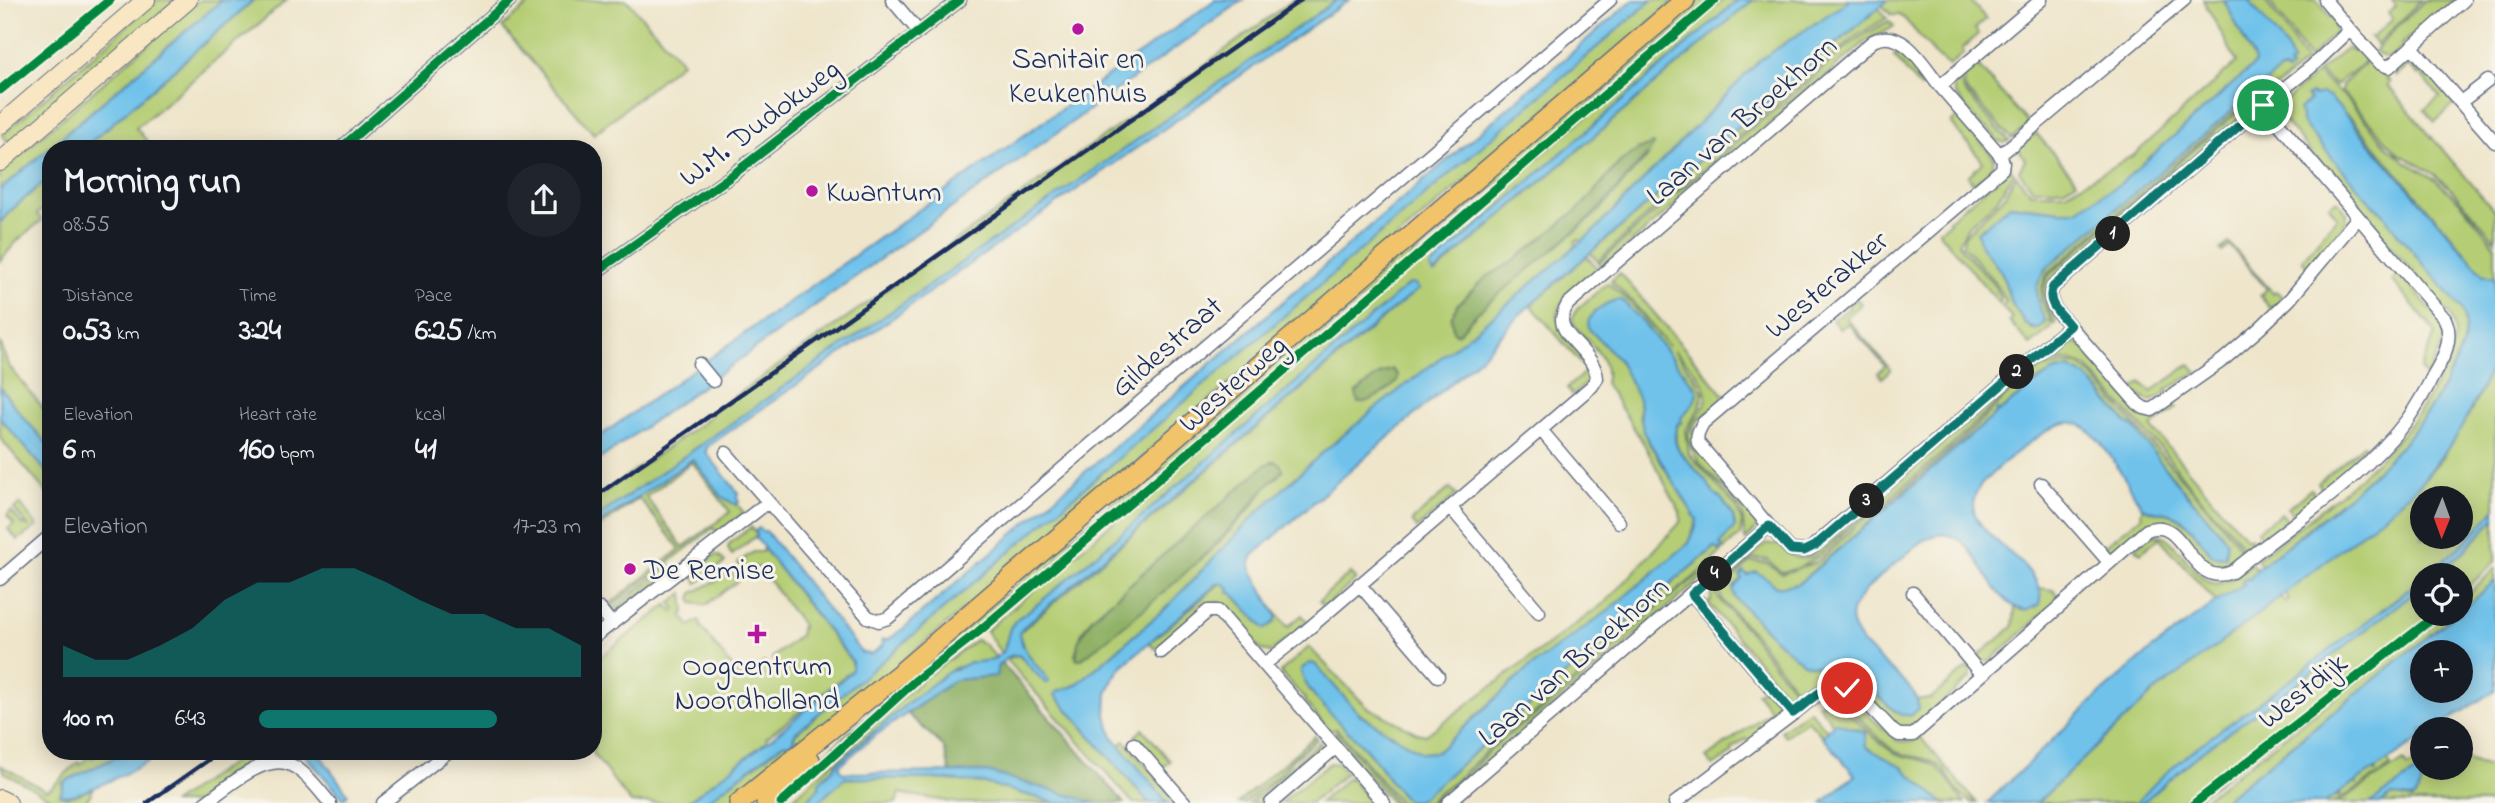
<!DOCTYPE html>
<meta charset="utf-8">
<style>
body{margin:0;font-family:"Indie Flower",sans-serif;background:#20242c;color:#f1f3f6;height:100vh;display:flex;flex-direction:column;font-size:26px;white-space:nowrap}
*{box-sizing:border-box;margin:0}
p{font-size:23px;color:#9ea1a6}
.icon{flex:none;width:38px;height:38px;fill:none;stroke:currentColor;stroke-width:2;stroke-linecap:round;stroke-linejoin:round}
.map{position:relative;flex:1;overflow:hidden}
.side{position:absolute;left:42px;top:140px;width:560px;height:620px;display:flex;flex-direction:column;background:#171b24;border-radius:28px;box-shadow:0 4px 18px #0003}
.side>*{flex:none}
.needle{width:46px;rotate:181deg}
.tools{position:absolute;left:2410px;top:486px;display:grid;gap:14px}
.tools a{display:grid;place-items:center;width:63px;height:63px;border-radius:50%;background:#171b24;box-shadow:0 4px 18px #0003;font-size:35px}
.pin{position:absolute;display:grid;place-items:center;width:60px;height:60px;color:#fff;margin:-30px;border:4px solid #fff;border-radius:50%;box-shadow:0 2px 7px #0007}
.km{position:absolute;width:35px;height:35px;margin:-18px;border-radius:50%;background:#222;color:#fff;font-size:19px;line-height:35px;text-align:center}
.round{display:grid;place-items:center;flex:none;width:74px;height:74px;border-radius:37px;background:#20242c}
.headline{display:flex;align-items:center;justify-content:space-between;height:119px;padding:0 21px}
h1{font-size:38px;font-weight:700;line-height:52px}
.stats{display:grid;grid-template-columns:repeat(3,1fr);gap:10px;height:119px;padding:7px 21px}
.stats div{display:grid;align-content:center}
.stats b{font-size:30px;font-weight:700}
.stats small{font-size:19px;font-weight:400}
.stats p{font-size:19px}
.chart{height:196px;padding:14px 21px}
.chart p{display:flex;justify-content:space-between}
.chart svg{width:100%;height:126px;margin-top:7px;fill:#0f766e;opacity:.7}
ul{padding:0 21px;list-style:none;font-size:23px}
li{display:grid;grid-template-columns:112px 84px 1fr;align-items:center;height:52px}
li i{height:18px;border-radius:9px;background:#0f766e}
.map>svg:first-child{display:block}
</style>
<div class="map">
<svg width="2495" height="803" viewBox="0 0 2495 803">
<rect width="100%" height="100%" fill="#f7f3e8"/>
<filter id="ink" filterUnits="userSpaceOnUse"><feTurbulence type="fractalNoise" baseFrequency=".0143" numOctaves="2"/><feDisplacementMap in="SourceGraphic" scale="14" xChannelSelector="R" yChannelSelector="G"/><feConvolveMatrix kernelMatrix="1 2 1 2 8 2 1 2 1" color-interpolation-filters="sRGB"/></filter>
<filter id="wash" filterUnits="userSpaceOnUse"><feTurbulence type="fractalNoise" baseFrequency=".00686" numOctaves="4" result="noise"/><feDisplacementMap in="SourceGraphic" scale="28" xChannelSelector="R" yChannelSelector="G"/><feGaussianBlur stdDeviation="1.57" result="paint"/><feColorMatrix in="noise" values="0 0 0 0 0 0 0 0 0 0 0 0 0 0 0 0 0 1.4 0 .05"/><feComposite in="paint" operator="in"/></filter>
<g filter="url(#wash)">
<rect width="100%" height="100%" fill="#eee5ca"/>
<!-- green -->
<path fill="#b5ce74" stroke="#687e69" stroke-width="2" fill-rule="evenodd" d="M157 0H176L10 144 2 135Z
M199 0H222L0 190V172Z
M254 0H287L136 128 148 142 139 149H83Z
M534 0H627L682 62 594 134 502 27Z
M1293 0H1337L593 520V500L706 420 714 411 1191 75Z
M1652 0H1675L1042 544 733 803H704L783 744H790L794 740 795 734Z
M1699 0H1711L1192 446 983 624 905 686 814 768 771 803 923 665Z
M1722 0H1738L1431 266 1432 272 1435 273 1753 0H1850L1760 60 1597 228 1581 242 1578 239 1575 242 1578 245 1450 352 1376 408 1322 453 1255 515 1166 608 1076 685 1055 695 1149 803H1133L1006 659 1018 655 1023 659 1033 661 1023 646 1019 633 1418 288 1416 285H1409L1135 522 1039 603 1017 619 1010 628 1004 650 1001 653 986 631ZM1648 157C1628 175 1614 197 1594 216 1550 254 1497 286 1460 332L1457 305 1485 278 1512 262 1581 207 1620 162ZM1274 461 1278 477 1270 482 1250 509 1208 554 1075 654 1082 632 1092 618 1265 465Z
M1888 0H1970L1986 19 1975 29 1979 34 1962 49 1964 53 1949 66 1935 54 1904 18 1899 15H1891L1882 5Z
M2203 0H2224L2255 61 2254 65 2120 184 2075 211H2060L2010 205 1989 254 2002 273 2011 302 2024 322 2032 329H2039L2045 322C2036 299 2030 288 2048 267L2279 71 2290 68 2287 66 2291 61 2249 0H2264L2281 21 2306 62 2270 92 2263 91 2268 94 2051 280C2041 295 2049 304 2057 319V322L2054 325C2049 303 2035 300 2049 275L2262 91 2257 93 2047 274C2031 309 2052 303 2051 328L2030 345 2009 321 2012 318 2002 307 2006 301 1994 281 1963 246 1964 236 2003 198 2016 175 2031 193H2065L2134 155 2237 62Z
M2268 0H2317L2334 22 2336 32 2309 59 2282 18Z
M2392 0H2421L2377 45 2370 37H2373L2393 19 2388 13 2396 6Z
M2425 0H2456L2415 37 2413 35 2401 44 2403 47 2393 56 2385 58 2375 51 2395 29Z
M1879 8 1887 18 1855 37 1840 50 1801 85 1744 131 1709 165 1665 199 1598 261 1590 253Z
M1889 21 1894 26C1886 33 1875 34 1865 42L1603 267 1599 263 1675 194 1711 167 1748 131 1800 90 1842 51 1857 39Z
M2347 48 2354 51 2358 48 2366 58 2359 67 2335 85 2319 71Z
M1901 50 1928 81 1920 88 1894 56Z
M2411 54 2456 103 2435 122 2424 110 2440 97 2420 74 2418 75 2409 65 2396 76 2392 71Z
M2368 60 2390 82 2387 85 2495 211V240L2452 190 2434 174 2398 153 2341 91 2342 85Z
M1978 66 2029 124 2012 139 1966 90 1962 76Z
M2317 73 2345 97 2389 148 2406 162 2435 179 2461 203 2495 245V275L2492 277 2484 275 2351 118 2317 95 2307 97 2310 100 2299 110 2374 206 2382 212 2401 238 2461 308 2466 322 2463 345 2445 383 2426 415 2400 448 2354 492 2261 566 2257 559C2331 501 2407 452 2446 364 2454 346 2461 332 2449 314L2279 115 2281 112 2282 104Z
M1959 78 1964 91 2009 141 2004 143 1993 139 1995 137 1987 128 1984 129 1954 93V84Z
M1959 116 1993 156C1997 169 1983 176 1974 184L1968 176 1983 162 1951 123Z
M2036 133 2077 181 2063 189H2033L2019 171 2025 160 2018 148Z
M2010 168 2014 173 1996 201 1969 225 1959 242 1962 250 1993 283 2001 298 2000 304 1940 234 1939 229H1942L1950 222 1949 220Z
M51 176V202L37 214 42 220 17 241 0 261V223L9 212Z
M2337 200 2346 213 2345 223 2327 246 2324 245 2309 268 2302 260 2337 217 2329 206Z
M2229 243 2273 293 2276 291 2283 298 2271 309 2260 296 2267 289 2230 246 2222 252 2220 250Z
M1587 256 1599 270 1564 300 1556 317 1592 372 1588 382 1572 395 1567 388 1584 373 1585 368 1531 305Z
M1620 273 1726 397 1698 421 1692 431 1758 521 1756 529 1746 540C1741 531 1746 519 1740 508 1723 480 1691 468 1688 433 1692 422 1701 413 1705 403 1711 383 1687 362 1674 351L1697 380 1703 392 1700 407 1686 430 1689 454 1736 506 1742 522 1740 535 1694 577 1620 637 1596 662 1547 704 1494 744 1455 781 1437 793 1428 803H1400L1345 738 1336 729 1330 731 1304 701 1305 699 1280 672 1309 647 1367 707 1417 733 1426 735 1607 601 1678 525 1681 520 1680 512 1644 444 1605 383C1612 359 1589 343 1575 326L1572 319 1577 309 1608 283 1631 303 1669 347 1634 303 1611 281ZM1608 303 1654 336 1697 389C1687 409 1667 431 1680 452L1707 482 1714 494 1721 498 1731 512 1735 527 1719 544 1722 547H1716L1681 575 1424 796 1416 801 1408 800C1391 786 1381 765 1366 749 1350 732 1302 691 1301 669L1310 663 1361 715 1422 753 1437 752 1529 668 1605 613 1689 543 1697 520 1647 440 1640 417 1639 399 1618 359 1595 333 1594 312Z
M2400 273 2442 323 2444 341 2427 378 2420 369 2436 333 2392 280Z
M1857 299 1861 304 1846 318 1891 370 1882 378 1878 373 1885 366 1848 323 1840 329 1832 320 1849 309 1848 306Z
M2068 340 2081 345 2140 413 2155 414 2172 403 2177 408 2151 427 2247 539 2251 537 2257 545 2255 543 2247 553 2231 531 2194 491 2162 450 2087 367 2069 360 2044 362 2042 358 2060 343Z
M0 342 8 365 51 418V448L23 417 0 387Z
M2040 360 2042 365 2007 393 1952 445 1886 501 1855 522 1819 556 1799 568 1781 572 1768 560 1752 558 1720 586 1716 595C1726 609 1739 620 1750 633 1768 655 1782 680 1805 697L1799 702 1790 699 1708 603 1711 601V591L1767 543 1775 545 1778 542C1788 553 1796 563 1812 556Z
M2495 362V509C2483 524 2438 573 2422 576V579C2379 610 2338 646 2295 677 2239 717 2183 753 2136 803H2037L2154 692 2280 596 2286 602 2289 599 2284 593 2373 524 2420 484 2443 457 2470 413ZM2422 499H2460V537H2422Z
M2066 363 2079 365 2090 373 2231 535 2245 555 2227 569H2210L2182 533 2168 526 2117 549 2109 550 2103 547 2141 517 2142 507C2154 514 2167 512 2179 518L2220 556 2225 557 2226 555 2224 552V537L2094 384 2061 369 2040 379 1997 413 1798 584 1775 587 1756 572 1747 576 1744 573 1743 579 1734 587 1735 598 1778 642 1827 670 1854 675 1896 712 1911 715 1918 709 1917 699H1930L1969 666 1971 677 1910 730 1898 728 1850 683 1839 680 1808 697 1793 685 1754 634 1722 600 1719 591 1751 561 1767 563 1782 574 1814 563 1822 558 1858 523 1888 503 1957 444 2009 394 2042 368Z
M2190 364 2197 372 2166 390 2168 392C2152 404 2146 404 2133 389L2141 382 2151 392Z
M0 418 51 477V498L0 438Z
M2364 445 2371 453 2324 491 2318 483Z
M693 459 722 494 737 504 744 513 718 533 713 528 608 609 606 607 680 549 639 498 593 532V528ZM692 462 730 512 683 547 646 497Z
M1450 488 1456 495 1417 528 1412 521Z
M2311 489 2318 497 2294 516 2288 508Z
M20 504 37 526 18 540 8 529 14 524 7 516 11 511 22 524 29 527 14 509Z
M2281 513 2288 521 2264 540 2257 531Z
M2495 519V562L2461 593 2460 576H2435L2461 554Z
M751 527 757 535 732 555 728 549 729 544Z
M2157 534C2167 536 2171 542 2178 550 2209 585 2210 597 2251 564L2257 569 2249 581H2242L2245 584 2216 602 2159 537 2141 553 2136 548 2149 537Z
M763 548 852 662V670L766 738 767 741 687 803H631L591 751H593V663L667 605 673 612 676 609 671 603 683 593 685 612 682 616 690 626 699 620 701 627 739 676H745L764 662 771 670 778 666 772 658 800 635 802 625 760 568 754 567 745 573 738 563 753 552H762Z
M715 555 719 556 725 562 713 573 697 583 693 576 694 571Z
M670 565 674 570 615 614 610 612Z
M2495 569V581L2461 611V600Z
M728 571 739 580 706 605 693 603 691 599 693 593 718 580Z
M1350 573 1356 580 1324 607 1319 601Z
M1699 575 1702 578 1439 803H1431L1441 792 1462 778 1497 744 1542 710 1659 606Z
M1222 582 1265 629 1275 622 1276 616 1273 609 1288 627 1302 615 1308 622 1271 652 1261 650 1221 604 1213 602 1207 604 1155 649 1149 643Z
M2422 586V614H2435L2423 624 2191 803H2142L2200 752 2291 688Z
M2039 588 2053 590 2061 598 1990 661H1982L1977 657 2013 627 2015 607 2020 610 2039 601Z
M2443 614H2456L2220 803H2199Z
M976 640 984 644 996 657C986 664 967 664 954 668L871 733 835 764V767L819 782V788L804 803H788L927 676Z
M1765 687 1781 706 1778 719 1748 741 1746 739 1732 749 1733 752 1713 766 1706 758 1771 711 1757 693Z
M1834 692H1843L1897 741 1911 742 1920 737 1977 803C1961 803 1953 781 1943 770 1925 752 1911 761 1893 750 1871 735 1851 700 1823 701Z
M1821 702C1851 706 1867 735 1891 751 1904 760 1921 756 1933 765 1946 774 1955 790 1964 803H1943L1902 767 1866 747 1865 732C1855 728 1845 726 1835 722L1833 724 1818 704Z
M1809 710 1827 730 1822 736 1808 720 1785 736 1781 731Z
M1143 729 1170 761 1162 768 1135 736Z
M1336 732C1357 755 1377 779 1396 803H1392L1332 734Z
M1315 736 1317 739 1292 760 1279 775 1244 803H1238Z
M1125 741 1177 803H1168L1118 746Z
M1320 742 1321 747 1318 752 1320 754 1263 803H1249C1274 783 1295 762 1320 742Z
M101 751H129L62 783 65 797 74 796 94 788 85 803H59L5 773 0 765 45 790 50 789 78 762 80 765 89 756 92 758Z
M249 751H272L271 754 256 760 195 803H173Z
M2461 758 2495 769V803H2381L2393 795 2413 800 2429 768H2460Z
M2387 760 2391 766 2388 769 2334 803H2324L2336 794 2338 797 2340 795 2339 792 2354 783 2357 784 2356 781 2372 771 2376 772 2375 769Z
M2404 761 2407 767 2422 761 2423 768 2370 803H2337Z
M1330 763 1338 764 1346 773 1311 803H1280Z
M1349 777 1372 803H1319Z
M845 778 936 779 984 783 1056 803H958L899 793 896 803H817Z"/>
<!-- forest -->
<path fill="#90b166" stroke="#567062" stroke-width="2" d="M1652 144 1654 145C1648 157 1638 163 1630 173 1600 214 1559 244 1520 277 1499 294 1477 310 1460 332L1456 334 1453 331 1451 318 1457 305 1485 278 1512 262 1581 207 1620 162 1638 150Z
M1392 369 1398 375 1397 382C1387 391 1372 402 1358 403L1356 393 1377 376Z
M1274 461 1280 464 1283 470C1278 476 1273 479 1268 485 1211 556 1153 603 1082 659H1076L1078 642 1092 618 1265 465Z
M1001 662 1124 803H1096L987 772H950L944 747 908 714 955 680 996 676 998 665Z"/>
<!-- water -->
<path fill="#6fc2eb" stroke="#4578a4" stroke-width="2" fill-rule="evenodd" d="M222 0H254L83 149H51V176L9 212 0 223V190Z
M1215 0H1243L593 464V441Z
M1337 0H1349L707 447 706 452 738 493 737 498 739 502 736 505 722 497 693 459 593 528V520Z
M1633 0H1652L890 655 795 733 792 743 783 744 704 803H686L773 737 847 675 852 670V661L756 538 757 534 755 531 759 528 762 531H766L862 653 872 654 883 645 882 640H888L904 628Z
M1738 0H1753L1434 273 1430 269 1431 266Z
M1850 0H1888L1590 253 1519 315 1481 357 1252 556 1250 565 1252 571 1277 616 1275 622 1265 629 1232 593H1228L1230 590 1224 584 1218 583 1123 665 1114 677 1107 693 1106 715 1113 737 1168 803H1149L1055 695 1056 692 1076 685 1166 608 1255 515 1322 453 1376 408 1490 319 1597 228 1760 60Z
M2224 0H2249L2288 50 2292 63 2288 65 2290 69 2287 72 2284 69 2279 71 2048 267C2032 286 2034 297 2046 322L2036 330 2026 323 2024 324V321L2011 302 2002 273 1981 246 1977 232 2010 205 2060 211H2075L2120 184 2254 65 2255 61Z
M2311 93 2314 96 2322 94 2330 97 2484 275 2492 277 2495 275V362L2457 436 2420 484 2390 511 2226 639 2154 692 2037 803H1987L2102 692 2151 650 2216 602 2244 584 2242 580 2246 578 2249 580 2257 569C2329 512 2409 458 2450 373 2462 350 2470 334 2461 308L2401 238 2382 212 2374 206 2303 124 2299 110 2310 100 2307 96Z
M1409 284 1416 285 1419 289 1387 314 1026 625 1019 633C1022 651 1037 666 1049 680L1048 683H1045L1019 655 1010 656 998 665 996 676 955 680 873 737 839 766 841 771 844 773 987 772 1096 803H1056L984 783 936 779 845 778 817 803H804L819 788V782L835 767V765L910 701 947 673 968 663 993 660 1004 650 1010 628 1017 619 1039 603 1135 522Z
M1617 300H1622L1642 321 1697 389C1699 401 1688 409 1681 418L1682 423H1678C1673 433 1674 443 1680 452L1707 482 1714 494 1721 498 1733 516 1735 527 1720 544 1723 547 1719 551 1715 547 1681 575 1680 578 1678 577 1424 796 1416 801 1407 800C1391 786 1381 765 1366 749 1351 733 1300 690 1301 669L1310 663 1315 664 1360 715 1422 753 1437 752 1529 668 1605 613 1689 543 1695 530 1697 520 1643 432 1639 399 1618 359 1589 329 1588 322C1593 311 1605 303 1617 300Z
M2069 368 2086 376 2126 422 2133 426 2173 478 2227 540 2225 557 2213 556C2202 544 2190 522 2175 516 2164 511 2153 513 2142 507 2130 488 2099 430 2078 424 2073 422 2067 422 2062 424 2043 429 1990 472 1978 489 1975 493 1974 499 1973 504 1973 536 2032 558 2040 591 2042 596 2039 602 2039 605L2026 611C1988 603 1979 540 1948 535 1930 531 1914 548 1902 558 1834 614 1835 621 1900 678 1909 686 1919 695 1918 709L1911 715H1901L1896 712 1854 675 1803 663 1778 642 1735 598 1733 589 1742 579 1740 576 1744 572 1747 575 1756 572 1771 581 1775 587 1798 584 1996 414 1997 410 1999 412 2041 379 2053 372Z
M0 387 23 417 51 448V477L0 418Z
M2495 509V519L2461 554 2435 576H2426L2468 539Z
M2422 579V586L2291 688 2201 752 2142 803H2136L2159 779 2197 747 2296 676Z
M2495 581V690L2434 730H2422V738L2324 803H2220L2456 614H2460L2461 611ZM2422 653H2460V691H2422Z
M1835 722C1845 726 1855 728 1865 732L1866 747 1902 767 1943 803H1822L1855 775 1822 736Z
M129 751H165C149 762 77 801 60 795L65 781Z
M298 751H317L348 794 344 799 303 753Z
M2423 768H2429C2424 778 2420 790 2414 799L2393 795 2381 803H2370Z"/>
</g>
<g filter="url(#ink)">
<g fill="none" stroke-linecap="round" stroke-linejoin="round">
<!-- street casing -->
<g stroke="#656f84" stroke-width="15">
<path id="street" d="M892 0 919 32
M2350 30 2381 64 2389 67 2464 0
M2413 48 2495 142
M2462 101 2488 81
M340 149 510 0
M2000 155 2184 0
M593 274 731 176 960 0
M2070 326 2138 404 2144 408 2152 410 2223 360 2260 328 2290 299 2358 217
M699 364 713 381
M1541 430 1619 522
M726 453 868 617 879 621 888 618 1610 0
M2041 484 2109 562
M1450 507 1539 612
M1769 526 1698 443C1696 435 1699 430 1703 423L2002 169 2003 162 2000 155 1940 86
M0 579 51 535
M1359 584 1438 676
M1913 593 1981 674
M600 609 612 624
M593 638 767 503
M1161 652 1208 611H1218L1384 803
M1266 663 1300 636 1592 386 1597 378C1595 354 1562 338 1562 320 1562 315 1565 309 1568 304L1873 41C1903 26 1924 66 1940 86L2041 0
M1793 714C1805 705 1816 693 1829 687 1848 677 1880 718 1893 731L1899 735H1913L2147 530C2187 514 2188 590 2232 572 2290 524 2360 481 2407 420 2417 406 2426 390 2434 374 2444 357 2454 339 2445 319L2263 105
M1134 744 1185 803
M205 803C225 789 265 752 291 765 306 772 319 790 330 803
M383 803 449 751
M1271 803 1335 748
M1448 803 1769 526 1791 550 1804 551 1810 549 2070 326C2060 314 2045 303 2053 287L2263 105 2311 67 2350 30 2325 0
M1675 803 1793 714 1692 594"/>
</g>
<!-- secondary casing -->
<g stroke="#656f84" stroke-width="20">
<path id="secondary" d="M0 125 146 0
M0 162 188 0
M0 799 8 803"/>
</g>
<!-- primary casing -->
<g stroke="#656f84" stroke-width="22">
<path id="primary" d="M739 803 904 670 1685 0
M766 803 810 760"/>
</g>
<!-- street -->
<use href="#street" stroke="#fff" stroke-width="12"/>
<!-- secondary -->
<use href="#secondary" stroke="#f9e7c3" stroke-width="18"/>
<!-- primary -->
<use href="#primary" stroke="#f1c36a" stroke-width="19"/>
<!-- rail -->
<path stroke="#1b2f5e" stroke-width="4.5" d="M593 498 1301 0
M147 803 221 751"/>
<!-- cycleway casing -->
<g stroke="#f7f3e8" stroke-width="13">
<path id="cycleway" d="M0 90 110 0
M340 149 510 0
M593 274 731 176 960 0
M781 803 915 681 978 632 1124 508 1715 0
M2195 803 2438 614"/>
</g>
<!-- cycleway -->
<use href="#cycleway" stroke="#00873e" stroke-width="9"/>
</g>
</g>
<g fill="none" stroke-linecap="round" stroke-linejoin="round" filter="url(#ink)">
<!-- route casing -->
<g stroke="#fff" stroke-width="14">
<path id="route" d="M1847 688C1827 680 1809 702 1793 713L1692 594 1769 526 1791 550 1804 551 1816 545 2070 326C2061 314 2045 303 2053 287L2263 105"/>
</g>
<!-- route -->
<use href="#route" stroke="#0f766e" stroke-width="9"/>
</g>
<!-- markers -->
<g fill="#b5179e" stroke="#f7f3e8" stroke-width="2.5">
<circle cx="1078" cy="29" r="7"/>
<circle cx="812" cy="191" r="7"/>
<circle cx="630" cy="569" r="7"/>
<path d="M753.5 623.5h7v7h7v7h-7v7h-7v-7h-7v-7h7z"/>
</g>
<g text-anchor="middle" stroke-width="6" stroke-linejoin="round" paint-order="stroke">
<!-- poi labels -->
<g font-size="30" fill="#1b2f5e" stroke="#f7f3e8">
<text x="1078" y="68">Sanitair en<tspan x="1078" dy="34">Keukenhuis</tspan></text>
<text x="826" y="201" text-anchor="start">Kwantum</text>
<text x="644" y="579" text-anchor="start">De Remise</text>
<text x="757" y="675">Oogcentrum<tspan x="757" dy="34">Noordholland</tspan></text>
</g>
<!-- street labels -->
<g font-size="30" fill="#1b2f5e" stroke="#f7f3e8">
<text transform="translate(1741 120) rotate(-41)" y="10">Laan van Broekhorn</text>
<text transform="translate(759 122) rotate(-37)" y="10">W.M. Dudokweg</text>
<text transform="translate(1826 284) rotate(-40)" y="10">Westerakker</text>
<text transform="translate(1166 346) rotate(-41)" y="10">Gildestraat</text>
<text transform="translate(1232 383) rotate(-41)" y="10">Westerweg</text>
<text transform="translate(1573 661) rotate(-41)" y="10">Laan van Broekhorn</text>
<text transform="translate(2302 690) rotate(-38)" y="10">Westdijk</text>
</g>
</g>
</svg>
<div class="tools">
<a><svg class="needle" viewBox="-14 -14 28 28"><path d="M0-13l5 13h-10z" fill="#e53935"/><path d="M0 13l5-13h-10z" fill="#9ea1a6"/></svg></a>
<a><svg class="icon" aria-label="locate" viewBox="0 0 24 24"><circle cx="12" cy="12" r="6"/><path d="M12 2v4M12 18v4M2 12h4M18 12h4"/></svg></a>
<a>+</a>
<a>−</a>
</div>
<div class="pin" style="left:2263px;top:105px;background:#1e9e55"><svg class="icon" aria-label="arrive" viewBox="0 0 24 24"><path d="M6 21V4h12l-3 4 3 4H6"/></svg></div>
<div class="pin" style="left:1847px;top:688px;background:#d93025"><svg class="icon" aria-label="check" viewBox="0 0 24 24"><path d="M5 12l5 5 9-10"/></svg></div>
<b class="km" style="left:2113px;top:234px">1</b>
<b class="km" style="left:2017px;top:372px">2</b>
<b class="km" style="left:1867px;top:501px">3</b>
<b class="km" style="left:1715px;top:574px">4</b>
<section class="side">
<div class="headline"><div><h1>Morning run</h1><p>08:55</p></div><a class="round"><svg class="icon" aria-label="share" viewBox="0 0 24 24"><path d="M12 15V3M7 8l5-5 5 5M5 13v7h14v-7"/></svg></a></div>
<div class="stats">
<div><p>Distance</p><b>0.53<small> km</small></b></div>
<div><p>Time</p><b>3:24</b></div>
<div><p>Pace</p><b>6:25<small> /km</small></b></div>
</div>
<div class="stats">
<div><p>Elevation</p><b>6<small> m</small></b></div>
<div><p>Heart rate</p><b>160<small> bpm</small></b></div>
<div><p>kcal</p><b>41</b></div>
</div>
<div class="chart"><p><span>Elevation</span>17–23 m</p>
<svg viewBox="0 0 160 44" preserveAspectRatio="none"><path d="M0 44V33L10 38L20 38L30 33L40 27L50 17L60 11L70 11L80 6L90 6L100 11L110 17L120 22L130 22L140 27L150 27L160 33V44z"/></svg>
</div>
<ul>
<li><b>100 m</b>6:43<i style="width:74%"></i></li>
</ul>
</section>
</div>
